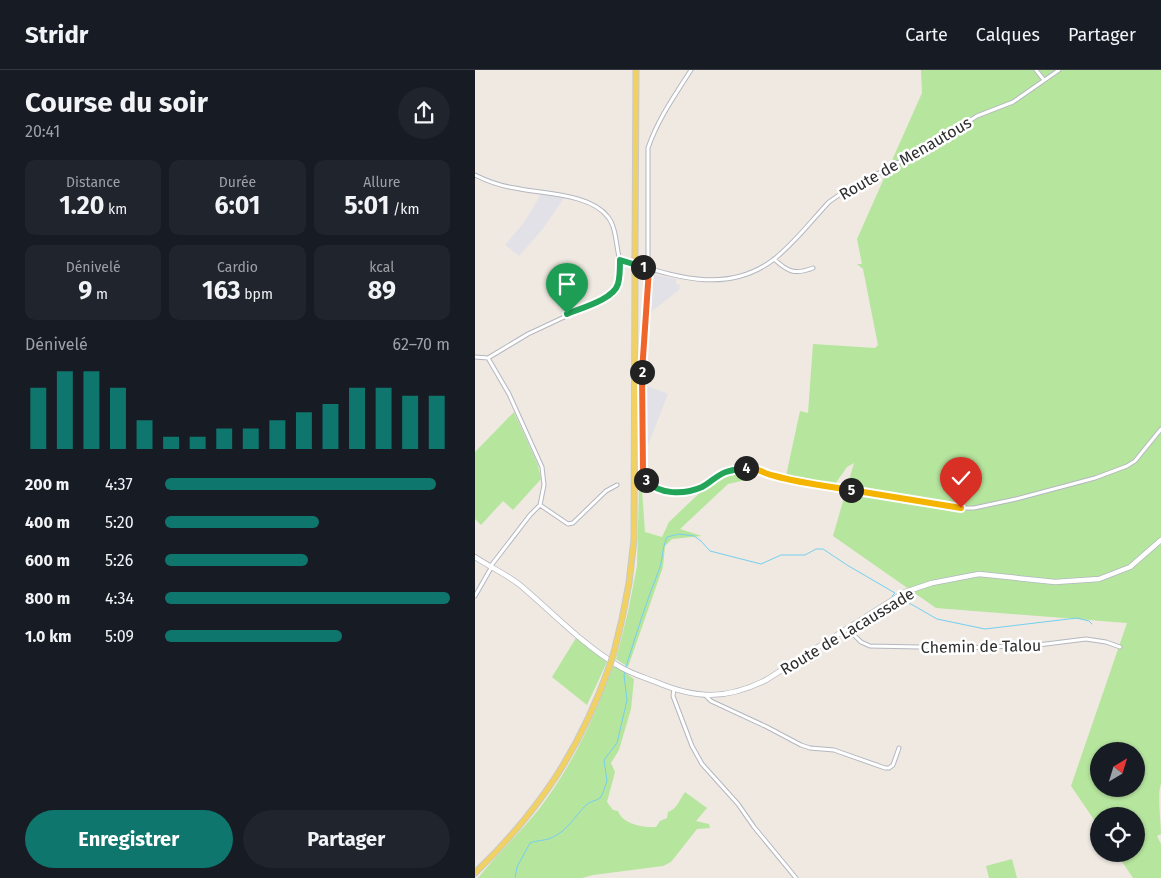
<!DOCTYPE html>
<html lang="fr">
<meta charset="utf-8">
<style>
body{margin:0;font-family:"Fira Sans",sans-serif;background:#20242c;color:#f1f3f6;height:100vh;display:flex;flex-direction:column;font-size:19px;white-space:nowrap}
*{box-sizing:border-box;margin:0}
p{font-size:16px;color:#9ea1a6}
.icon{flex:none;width:28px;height:28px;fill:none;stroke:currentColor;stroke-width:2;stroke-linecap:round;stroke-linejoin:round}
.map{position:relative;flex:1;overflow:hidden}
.sheet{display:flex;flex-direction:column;background:#171b24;width:475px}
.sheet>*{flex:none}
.needle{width:32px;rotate:38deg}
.tools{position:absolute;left:615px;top:672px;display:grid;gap:10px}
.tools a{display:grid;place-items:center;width:55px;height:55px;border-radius:50%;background:#171b24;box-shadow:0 1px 4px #0004;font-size:25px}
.pin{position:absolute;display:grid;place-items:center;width:42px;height:42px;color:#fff;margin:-51px -21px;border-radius:50% 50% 50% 0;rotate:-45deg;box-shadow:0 0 5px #0007}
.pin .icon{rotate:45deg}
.km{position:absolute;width:25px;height:25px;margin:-12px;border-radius:50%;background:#222;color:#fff;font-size:14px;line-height:25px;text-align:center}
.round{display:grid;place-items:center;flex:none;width:52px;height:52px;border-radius:26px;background:#20242c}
.head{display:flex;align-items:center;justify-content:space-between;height:85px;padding:0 25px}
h1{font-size:28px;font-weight:700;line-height:38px}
.metrics{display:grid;grid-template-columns:repeat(3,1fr);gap:8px;height:85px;padding:5px 25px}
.metrics div{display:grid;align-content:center;border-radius:10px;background:#20242c;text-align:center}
.metrics b{font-size:25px;font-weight:700}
.metrics small{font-size:14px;font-weight:400}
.metrics p{font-size:14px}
.chart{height:140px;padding:10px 25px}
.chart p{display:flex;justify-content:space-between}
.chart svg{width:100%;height:90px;margin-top:5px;stroke:#0f766e;stroke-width:6}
.cta{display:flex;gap:10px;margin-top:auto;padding:10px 25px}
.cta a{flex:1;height:58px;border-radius:30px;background:#0f766e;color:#fff;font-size:20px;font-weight:700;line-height:58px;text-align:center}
.cta a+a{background:#20242c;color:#f1f3f6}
ul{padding:0 25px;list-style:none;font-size:16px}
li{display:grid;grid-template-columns:80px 60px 1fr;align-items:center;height:38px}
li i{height:12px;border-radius:6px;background:#0f766e}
header{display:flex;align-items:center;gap:30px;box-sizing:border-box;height:70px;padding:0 25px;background:#171b24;border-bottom:1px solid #363941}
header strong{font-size:24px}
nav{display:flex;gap:28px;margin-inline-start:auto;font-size:18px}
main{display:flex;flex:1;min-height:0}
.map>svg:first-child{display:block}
</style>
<header>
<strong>Stridr</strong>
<nav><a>Carte</a><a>Calques</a><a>Partager</a></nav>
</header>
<main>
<section class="sheet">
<div class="head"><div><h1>Course du soir</h1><p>20:41</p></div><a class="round"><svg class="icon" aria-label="share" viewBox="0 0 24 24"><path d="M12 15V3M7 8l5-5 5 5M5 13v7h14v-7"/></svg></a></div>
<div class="metrics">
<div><p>Distance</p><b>1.20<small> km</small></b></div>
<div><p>Durée</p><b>6:01</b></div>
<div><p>Allure</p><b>5:01<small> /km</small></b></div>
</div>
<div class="metrics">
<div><p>Dénivelé</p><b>9<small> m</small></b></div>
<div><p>Cardio</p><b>163<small> bpm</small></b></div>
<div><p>kcal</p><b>89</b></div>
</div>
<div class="chart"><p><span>Dénivelé</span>62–70 m</p>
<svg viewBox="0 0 160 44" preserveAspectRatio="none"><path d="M5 44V14M15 44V6M25 44V6M35 44V14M45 44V30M55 44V38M65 44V38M75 44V34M85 44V34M95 44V30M105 44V26M115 44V22M125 44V14M135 44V14M145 44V18M155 44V18"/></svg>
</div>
<ul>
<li><b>200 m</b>4:37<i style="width:95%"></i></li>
<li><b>400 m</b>5:20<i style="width:54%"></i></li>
<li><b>600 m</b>5:26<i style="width:50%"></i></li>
<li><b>800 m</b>4:34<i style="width:100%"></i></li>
<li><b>1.0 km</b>5:09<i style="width:62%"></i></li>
</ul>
<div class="cta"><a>Enregistrer</a><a>Partager</a></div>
</section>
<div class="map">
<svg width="686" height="808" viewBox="0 0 686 808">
<rect width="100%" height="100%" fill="#efe9e1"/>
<!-- industrial -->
<path fill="#e3e1e8" d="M66 124 89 128 67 160 44 186 30 175 50 151Z
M176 204 201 209V214L205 215 204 220 172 245Z
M170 315 193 324 171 380Z"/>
<!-- green -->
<path fill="#b6e59e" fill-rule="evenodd" d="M446 0H686V714C682 723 686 752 686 764L682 766 686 774V808H658L642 784H661V746H624V757L596 716 652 553 461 538 358 466 379 393 372 397 360 414 311 406 325 341 333 343 338 274 400 278 403 275 388 199 382 194H387L382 169 447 23ZM624 681H661V719H624Z
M39 342 63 395 66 409 38 440 28 431 6 455 0 449V382Z
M277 401 275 409 253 414 205 459 227 466 197 469 190 476 188 497 153 597 141 589 153 542 162 496 164 420H167L170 462 187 467 194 452 234 414 253 403Z
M101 568 132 592 112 635 77 607Z
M138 594 159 609 156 639 144 680 136 693 140 702 132 732 138 740 143 741C147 754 169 758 181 757L185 751 192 748 193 742C201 740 205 729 210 722L232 738 221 751 234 754 235 758 222 759 196 792 188 796 118 805 107 808H3C22 784 45 763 64 739 97 696 121 646 138 594Z
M537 789 542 808H514L511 796Z"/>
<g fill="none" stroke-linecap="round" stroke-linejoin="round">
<!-- stream -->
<path stroke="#75cff0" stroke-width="1" d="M422 530 425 532 436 534 462 549 510 559 602 548 614 551 617 554
M151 597C161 565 171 532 184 500 188 489 187 478 192 467L204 464 219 466 226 471 235 481 286 494 306 485H330L341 479H348L372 495 420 523 417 526 419 527
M40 808 42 797 55 773C62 770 71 771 78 767 93 760 100 746 111 735 115 731 121 731 125 728 129 723 130 715 132 711L129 690 142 673 152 630 149 605 150 601"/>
<!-- street casing -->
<g stroke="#b4b7c1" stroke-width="5">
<path id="street" d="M216 0C200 25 183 49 173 78V199L167 291 168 403 171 410 176 416 194 422 213 421 227 417 251 402 269 398 278 397 298 406 314 410 464 435 485 438H499L541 429 620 408 652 396 660 391 686 359
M561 0 569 10
M0 105C12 111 26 116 40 118 66 124 115 123 133 147 141 157 141 174 144 187 148 202 144 218 132 227L53 264 13 288
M299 189C313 202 320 205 338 198
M145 190C197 205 250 226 298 190 319 174 336 151 354 132L364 125 466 69 502 46 538 32 584 0
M0 287 13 288 34 324 67 397 69 415 65 435 55 445 15 497
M65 435 93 454 98 453 131 421 142 415
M0 526 16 498
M372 558 386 572 395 576 492 578 563 575 611 569 631 572 645 577
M199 619 198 626 217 676 227 694 263 734 279 757 321 808
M231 626 236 631 292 657 326 675 335 678 359 680 410 698H414L418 695 424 678"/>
</g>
<!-- secondary casing -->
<g stroke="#b4b7c1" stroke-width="6">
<path id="secondary" d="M0 487C15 497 31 504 45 515 77 542 107 574 142 595 154 603 168 607 181 612 221 629 251 630 291 610L430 522 457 513 504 504 580 512 624 509 655 497 686 470"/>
</g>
<!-- primary casing -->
<g stroke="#c9c9c9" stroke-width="7">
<path id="primary" d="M160 186 161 0
M139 582 147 549 154 513 159 469 160 202
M0 803C64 741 105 680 135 595"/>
</g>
<!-- street -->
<use href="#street" stroke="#fff" stroke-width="3"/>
<!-- secondary -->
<use href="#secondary" stroke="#fff" stroke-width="4.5"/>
<!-- primary -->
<use href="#primary" stroke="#f2d163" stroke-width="5"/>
<!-- primary-bridge casing -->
<g stroke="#c9c9c9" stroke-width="7" stroke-linecap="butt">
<path id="primary-bridge" d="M160 202V186
M135 595 139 582"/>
</g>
<!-- primary-bridge -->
<use href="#primary-bridge" stroke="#f2d163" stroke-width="5"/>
</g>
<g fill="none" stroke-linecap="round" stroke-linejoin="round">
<!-- split-1 casing -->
<g stroke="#fff" stroke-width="10">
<path id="split-1" d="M92 244C106 238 138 230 143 214 145 207 145 198 145 190L168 197"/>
</g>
<!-- split-2 casing -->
<g stroke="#fff" stroke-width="10">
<path id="split-2" d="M167 302 174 199 168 197"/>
</g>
<!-- split-3 casing -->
<g stroke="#fff" stroke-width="10">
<path id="split-3" d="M167 302 168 403 171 410"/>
</g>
<!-- split-4 casing -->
<g stroke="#fff" stroke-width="10">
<path id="split-4" d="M171 410C184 425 209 425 227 417 235 413 242 405 251 402 257 400 265 399 271 398"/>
</g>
<!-- split-5 casing -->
<g stroke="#fff" stroke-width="10">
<path id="split-5" d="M271 398C282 397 289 404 300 406 325 413 351 416 376 420"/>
</g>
<!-- split-6 casing -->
<g stroke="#fff" stroke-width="10">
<path id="split-6" d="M376 420 486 438"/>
</g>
<!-- split-1 -->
<use href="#split-1" stroke="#22a559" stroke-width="6"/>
<!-- split-2 -->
<use href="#split-2" stroke="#f0652b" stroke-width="6"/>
<!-- split-3 -->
<use href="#split-3" stroke="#f0652b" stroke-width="6"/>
<!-- split-4 -->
<use href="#split-4" stroke="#22a559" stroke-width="6"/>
<!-- split-5 -->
<use href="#split-5" stroke="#f5b400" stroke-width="6"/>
<!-- split-6 -->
<use href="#split-6" stroke="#f5b400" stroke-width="6"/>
</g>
<g text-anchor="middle" stroke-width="5" stroke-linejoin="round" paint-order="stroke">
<!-- street labels -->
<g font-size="16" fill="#2e2e2e" stroke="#fff">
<text transform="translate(430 88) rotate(-30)" y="6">Route de Menautous</text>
<text transform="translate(372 561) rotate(-31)" y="6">Route de Lacaussade</text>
<text transform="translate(506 576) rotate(-1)" y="6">Chemin de Talou</text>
</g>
</g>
</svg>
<div class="tools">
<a><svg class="needle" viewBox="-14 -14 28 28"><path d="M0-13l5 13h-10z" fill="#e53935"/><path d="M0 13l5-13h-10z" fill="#9ea1a6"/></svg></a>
<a><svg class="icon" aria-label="locate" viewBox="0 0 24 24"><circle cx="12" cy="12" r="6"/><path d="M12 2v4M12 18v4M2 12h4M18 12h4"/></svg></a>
</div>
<div class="pin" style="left:92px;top:244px;background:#1e9e55"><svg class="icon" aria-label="arrive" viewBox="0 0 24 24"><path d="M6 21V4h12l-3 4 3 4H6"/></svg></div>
<div class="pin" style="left:486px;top:438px;background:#d93025"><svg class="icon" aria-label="check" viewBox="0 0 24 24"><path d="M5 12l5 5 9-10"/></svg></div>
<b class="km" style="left:168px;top:197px">1</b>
<b class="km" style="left:167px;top:302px">2</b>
<b class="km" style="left:171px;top:410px">3</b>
<b class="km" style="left:271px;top:398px">4</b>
<b class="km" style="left:376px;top:420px">5</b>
</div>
</main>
